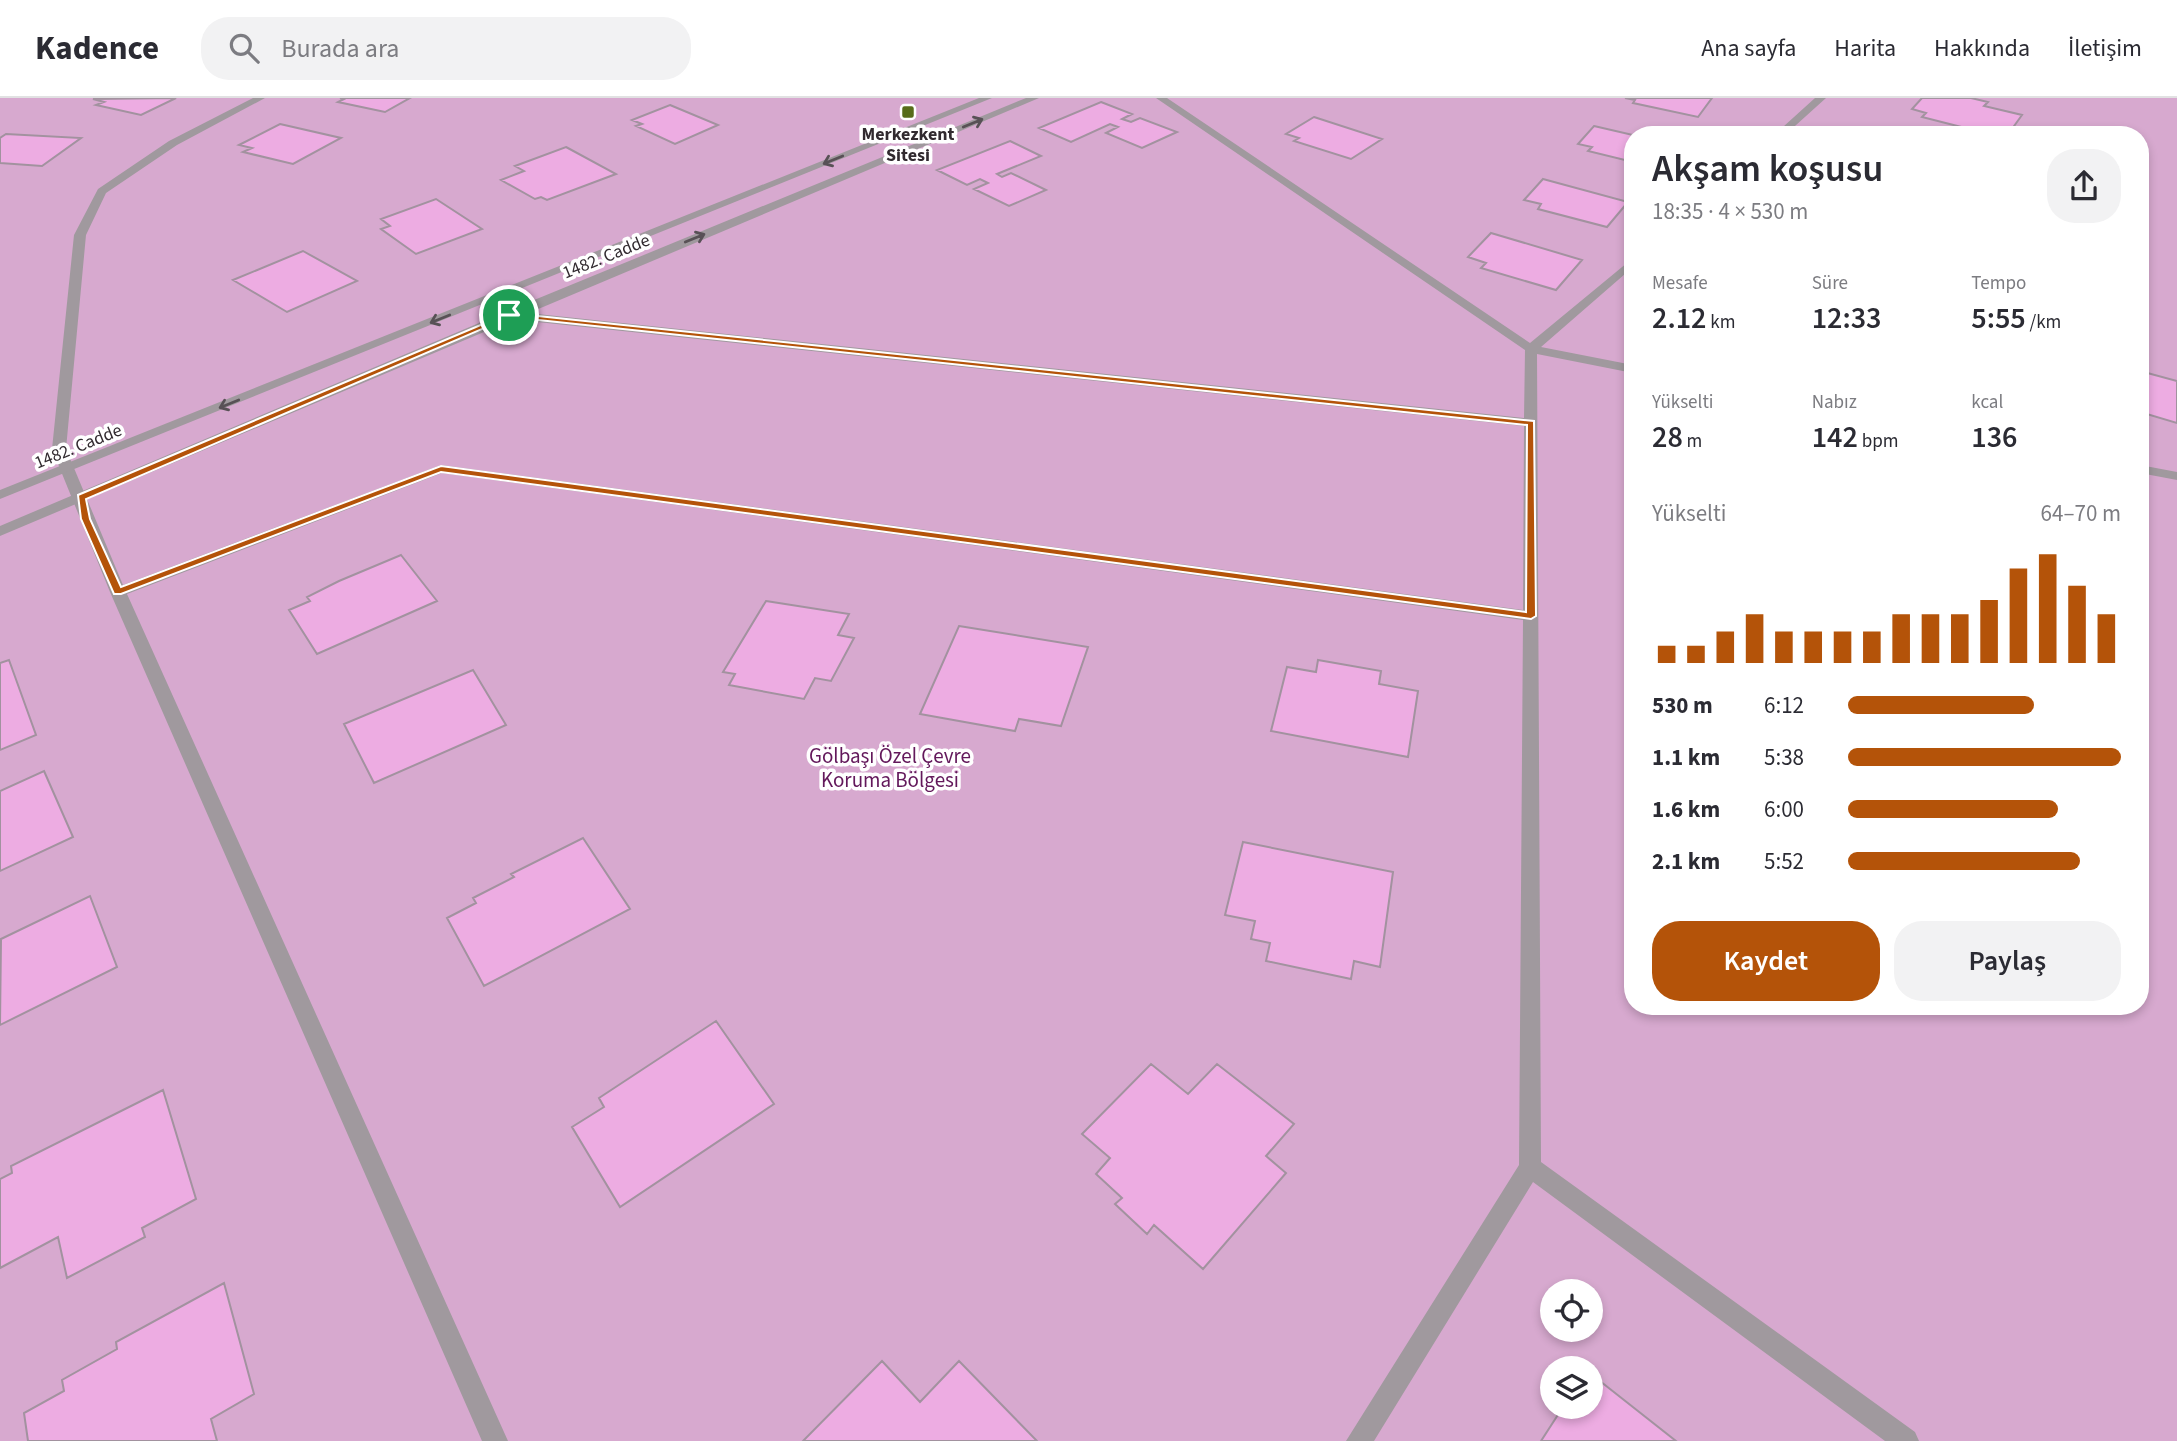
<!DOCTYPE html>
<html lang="tr">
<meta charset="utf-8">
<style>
body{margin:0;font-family:"Source Sans 3",sans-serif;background:#f2f2f3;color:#2b2b33;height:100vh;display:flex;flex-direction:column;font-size:26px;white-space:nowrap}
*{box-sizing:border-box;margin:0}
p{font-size:23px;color:#7c7c81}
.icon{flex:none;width:38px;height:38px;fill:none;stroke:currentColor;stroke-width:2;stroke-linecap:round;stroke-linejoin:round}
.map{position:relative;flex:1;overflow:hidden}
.details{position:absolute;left:1624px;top:28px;width:525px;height:889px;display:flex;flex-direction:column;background:#fff;border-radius:28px;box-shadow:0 4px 10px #0003}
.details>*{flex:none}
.tools{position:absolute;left:1540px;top:1181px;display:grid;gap:14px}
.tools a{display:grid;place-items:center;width:63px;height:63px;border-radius:50%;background:#fff;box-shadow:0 4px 10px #0003;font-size:35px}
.pin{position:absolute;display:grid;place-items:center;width:60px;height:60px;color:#fff;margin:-30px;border:4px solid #fff;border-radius:50%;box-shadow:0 2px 7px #0007}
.round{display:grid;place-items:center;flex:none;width:74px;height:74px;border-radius:28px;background:#f2f2f3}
.headline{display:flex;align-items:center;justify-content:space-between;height:119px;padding:0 28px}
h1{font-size:38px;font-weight:600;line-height:52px}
.metrics{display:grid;grid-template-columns:repeat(3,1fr);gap:10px;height:119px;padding:7px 28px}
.metrics div{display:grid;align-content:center}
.metrics b{font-size:30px;font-weight:600}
.metrics small{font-size:19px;font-weight:400}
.metrics p{font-size:19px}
.chart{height:196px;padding:14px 28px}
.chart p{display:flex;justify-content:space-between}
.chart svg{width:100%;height:126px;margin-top:7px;stroke:#b45309;stroke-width:6}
.primary-button{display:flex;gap:14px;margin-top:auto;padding:14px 28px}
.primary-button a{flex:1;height:80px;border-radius:28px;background:#b45309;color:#fff;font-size:28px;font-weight:600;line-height:80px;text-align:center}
.primary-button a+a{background:#f2f2f3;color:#2b2b33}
ul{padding:0 28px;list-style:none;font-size:23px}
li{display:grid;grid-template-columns:112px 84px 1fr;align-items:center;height:52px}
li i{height:18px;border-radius:9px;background:#b45309}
header{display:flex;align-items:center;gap:42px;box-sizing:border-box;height:98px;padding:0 35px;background:#fff;border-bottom:2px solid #e1e1e2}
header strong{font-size:33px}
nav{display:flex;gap:38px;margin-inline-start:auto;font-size:24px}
.search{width:490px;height:63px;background:#f2f2f3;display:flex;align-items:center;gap:18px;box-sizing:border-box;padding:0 24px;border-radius:28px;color:#7c7c81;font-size:26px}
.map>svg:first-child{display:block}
</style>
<header>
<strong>Kadence</strong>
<div class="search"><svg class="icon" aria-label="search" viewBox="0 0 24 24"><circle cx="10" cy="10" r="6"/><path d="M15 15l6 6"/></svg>Burada ara</div>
<nav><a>Ana sayfa</a><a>Harita</a><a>Hakkında</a><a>İletişim</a></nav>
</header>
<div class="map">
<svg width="2177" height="1343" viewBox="0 0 2177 1343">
<rect width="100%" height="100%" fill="#f1dfed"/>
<!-- green -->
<path fill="#d7a9cf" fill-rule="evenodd" d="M0 0H2177V1343H0ZM1633 37H2140V908H1633ZM1552 1194H1591V1232H1552ZM1552 1270H1591V1309H1552Z"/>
<!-- building -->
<path fill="#edace2" stroke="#a2929f" stroke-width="2" d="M176 0 141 17 96 7 104 4 93 1Z
M340 0H410L385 14 338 4 344 1Z
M1625 0H1712L1698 19 1633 5 1635 2Z
M1922 0H1971L1988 4 1984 8 2022 17 2009 35 1989 30 1985 35 1922 19 1926 15 1912 11Z
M1101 4 1132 16 1122 21 1131 24 1140 20 1177 34 1142 50 1106 35 1118 29 1110 26 1071 44 1039 30Z
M670 7 718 27 675 46 636 28 642 26 632 22Z
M1314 19 1382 41 1351 61 1294 43 1299 40 1286 36Z
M280 26 341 40 293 66 243 54 252 50 239 47Z
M1594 28 1633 37V64L1588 53 1592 49 1578 46Z
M6 36 81 40 42 68 0 65V40Z
M1010 43 1041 58 997 76 1002 79 1011 75 1046 92 1009 108 974 91 988 85 980 81 967 87 937 72Z
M566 49 616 76 547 102 541 99 535 101 501 82 524 73 515 68Z
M1543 81 1628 104 1607 129 1538 111 1541 106 1524 102Z
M436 101 482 131 416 156 381 131 390 128 381 121Z
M1491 135 1582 162 1556 192 1481 170 1486 165 1468 159Z
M303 153 357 183 287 214 233 182Z
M2140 273 2177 283V325L2140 314Z
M401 457 437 503 317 556 289 512 310 503 307 499 339 483Z
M766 503 849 516 838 537 854 540 831 583 815 580 804 601 729 587 735 576 723 574Z
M959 528 1088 549 1061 628 1019 621 1015 633 920 616Z
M9 562 36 637 0 652V565Z
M1318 562 1381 573 1379 586 1418 593 1408 659 1271 633 1287 569 1316 574Z
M473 572 506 627 374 685 344 626Z
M44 673 73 739 0 773V693Z
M583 740 630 811 484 888 447 820 476 805 473 800 514 779 511 776Z
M1243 744 1393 774 1380 869 1354 863 1351 881 1266 863 1270 845 1251 841 1255 823 1225 817Z
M90 798 117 869 0 927 1 841Z
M716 923 774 1006 620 1109 572 1029 604 1009 599 1000Z
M1151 966 1188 996 1217 966 1294 1026 1266 1058 1286 1075 1203 1171 1154 1127 1147 1136 1115 1106 1122 1100 1096 1076 1110 1060 1082 1036Z
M163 992 196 1101 142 1130 145 1139 67 1180 58 1139 0 1170V1081L12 1075 11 1068Z
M224 1185 254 1296 211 1321 217 1343H28L24 1315 64 1293 62 1282 117 1251 116 1244Z
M882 1263 920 1304 959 1263 1037 1343H803Z
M1591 1276 1676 1343H1541L1563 1309H1591Z"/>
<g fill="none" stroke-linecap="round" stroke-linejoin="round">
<!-- minor -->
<path fill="#a0999e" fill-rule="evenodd" d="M253 0H265L177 47 106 95 86 137 66 351 123 487 441 367 1523 512 1524 328 509 221 503 217 509 213 1524 320 1525 252 1156 0H1167L1530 245 1633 160V169L1541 249 1633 267V275L1537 256 1541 1064 1915 1334 1919 1343H1885L1533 1084 1374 1343H1346L1519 1067 1523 522 442 375 127 496 508 1343H482L110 494 52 351 74 137 98 91 169 43Z
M1815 0H1826L1785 37H1774Z
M2140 367 2177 374V382L2140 375Z"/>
<!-- tertiary -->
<path fill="#a0999e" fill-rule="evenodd" d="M979 0H992L0 401V392Z
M1026 0H1039L0 438V428L505 214Z"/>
</g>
<!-- one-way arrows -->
<defs><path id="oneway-shaft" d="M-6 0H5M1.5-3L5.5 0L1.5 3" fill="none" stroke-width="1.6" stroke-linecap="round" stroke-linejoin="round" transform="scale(1.75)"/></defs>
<g stroke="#585156">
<use href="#oneway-shaft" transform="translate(973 25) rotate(-22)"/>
<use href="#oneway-shaft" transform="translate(833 62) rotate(158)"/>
<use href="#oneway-shaft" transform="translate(695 140) rotate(-22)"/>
<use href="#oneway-shaft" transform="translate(440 221) rotate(158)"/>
<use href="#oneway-shaft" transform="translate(229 306) rotate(158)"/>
</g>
<!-- route -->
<path fill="#b45309" stroke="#fff" stroke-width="2" fill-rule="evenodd" d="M509 215 1534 323 1536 518 1531 521 441 374 121 496H114L81 421 78 397ZM510 219 1527 327 1526 514 441 368 121 489 90 421 86 401Z"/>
<!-- markers -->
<rect fill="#576c1a" stroke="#fff" stroke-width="2.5" x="901" y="7" width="14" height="14" rx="3.5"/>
<g text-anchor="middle" stroke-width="7" stroke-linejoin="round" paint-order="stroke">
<!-- far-poi labels -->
<g font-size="18" font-weight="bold" fill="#312a2f" stroke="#fff">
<text x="908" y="42">Merkezkent<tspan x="908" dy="21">Sitesi</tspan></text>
</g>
<!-- far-street labels -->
<g font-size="18" fill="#312a2f" stroke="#fff">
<text transform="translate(606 158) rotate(-22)" y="6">1482. Cadde</text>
<text transform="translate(78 348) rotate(-22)" y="6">1482. Cadde</text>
</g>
<!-- park labels -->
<g font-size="21" fill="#63185b" stroke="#fff">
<text x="890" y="665">Gölbaşı Özel Çevre<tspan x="890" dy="24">Koruma Bölgesi</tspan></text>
</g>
</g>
</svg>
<div class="tools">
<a><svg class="icon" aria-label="locate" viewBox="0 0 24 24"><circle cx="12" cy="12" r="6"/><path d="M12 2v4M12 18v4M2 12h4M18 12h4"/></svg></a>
<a><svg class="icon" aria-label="layers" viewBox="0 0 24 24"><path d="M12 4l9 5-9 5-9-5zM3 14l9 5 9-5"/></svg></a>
</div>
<div class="pin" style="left:509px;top:217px;background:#1e9e55"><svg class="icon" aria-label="arrive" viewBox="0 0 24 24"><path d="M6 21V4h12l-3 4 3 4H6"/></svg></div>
<section class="details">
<div class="headline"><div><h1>Akşam koşusu</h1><p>18:35 · 4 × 530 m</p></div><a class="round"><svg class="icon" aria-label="share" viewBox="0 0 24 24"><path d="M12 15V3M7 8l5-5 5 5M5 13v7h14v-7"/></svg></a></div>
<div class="metrics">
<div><p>Mesafe</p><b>2.12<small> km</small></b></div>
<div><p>Süre</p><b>12:33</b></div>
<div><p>Tempo</p><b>5:55<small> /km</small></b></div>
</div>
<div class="metrics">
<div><p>Yükselti</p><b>28<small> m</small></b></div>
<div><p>Nabız</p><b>142<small> bpm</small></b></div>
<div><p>kcal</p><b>136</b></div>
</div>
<div class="chart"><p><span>Yükselti</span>64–70 m</p>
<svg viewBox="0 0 160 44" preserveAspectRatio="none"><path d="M5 44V38M15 44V38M25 44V33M35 44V27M45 44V33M55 44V33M65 44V33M75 44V33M85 44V27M95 44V27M105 44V27M115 44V22M125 44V11M135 44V6M145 44V17M155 44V27"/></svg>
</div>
<ul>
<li><b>530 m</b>6:12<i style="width:68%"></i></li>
<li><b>1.1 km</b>5:38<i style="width:100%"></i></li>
<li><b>1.6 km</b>6:00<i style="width:77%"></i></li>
<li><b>2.1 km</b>5:52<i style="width:85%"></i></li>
</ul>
<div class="primary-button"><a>Kaydet</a><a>Paylaş</a></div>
</section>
</div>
